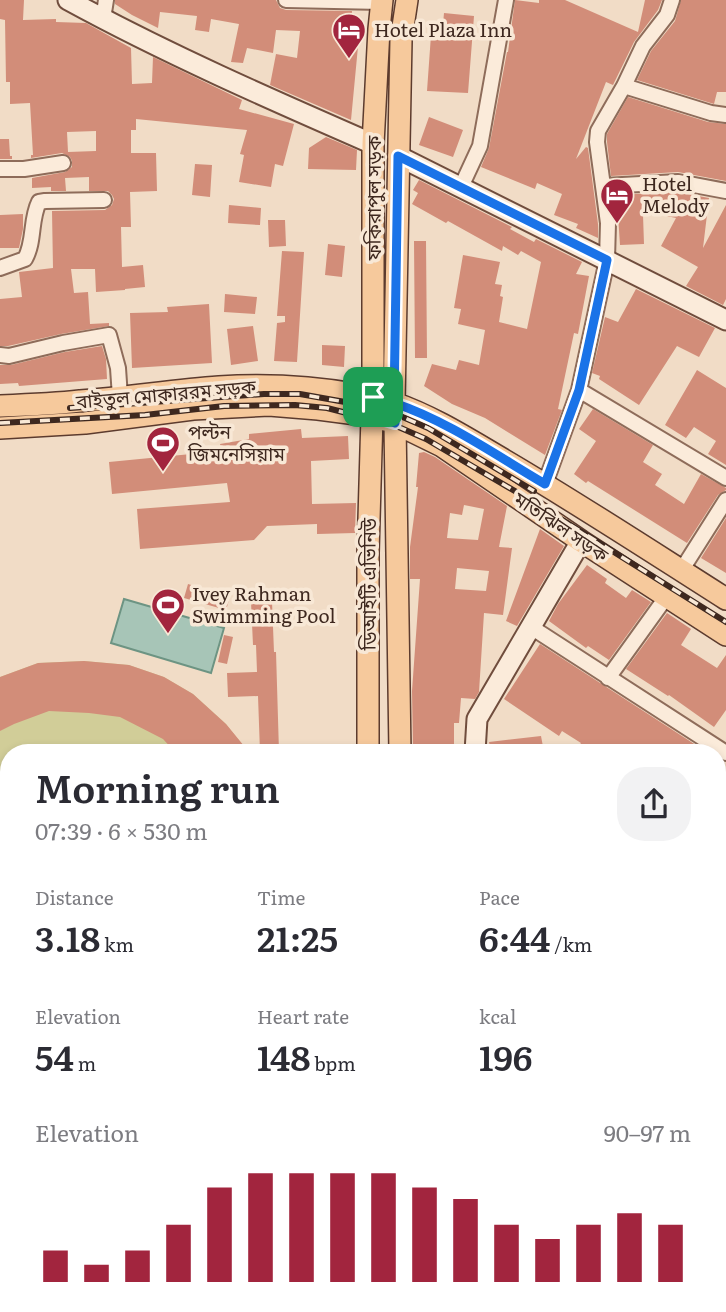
<!DOCTYPE html>
<meta charset="utf-8">
<style>
body{margin:0;font-family:Literata,"Noto Sans Bengali",serif;background:#f2f2f3;color:#2b2b33;height:100vh;display:flex;flex-direction:column;font-size:26px;white-space:nowrap}
*{box-sizing:border-box;margin:0}
p{font-size:23px;color:#7c7c81}
.icon{flex:none;width:38px;height:38px;fill:none;stroke:currentColor;stroke-width:2;stroke-linecap:round;stroke-linejoin:round}
.map{position:relative;flex:1;overflow:hidden}
.drawer{position:absolute;left:0px;top:744px;width:726px;height:569px;display:flex;flex-direction:column;background:#fff;border-radius:28px 28px 0 0;box-shadow:0 4px 10px #0003}
.drawer>*{flex:none}
.pin{position:absolute;display:grid;place-items:center;width:60px;height:60px;color:#fff;margin:-30px;border-radius:14px;box-shadow:0 4px 10px #0006}
.round{display:grid;place-items:center;flex:none;width:74px;height:74px;border-radius:28px;background:#f2f2f3}
.head{display:flex;align-items:center;justify-content:space-between;height:119px;padding:0 35px}
h1{font-size:38px;font-weight:600;line-height:52px}
.stats{display:grid;grid-template-columns:repeat(3,1fr);gap:10px;height:119px;padding:7px 35px}
.stats div{display:grid;align-content:center}
.stats b{font-size:35px;font-weight:600}
.stats small{font-size:19px;font-weight:400}
.stats p{font-size:19px}
.chart{height:196px;padding:14px 35px}
.chart p{display:flex;justify-content:space-between}
.chart svg{width:100%;height:126px;margin-top:7px;stroke:#a2253e;stroke-width:6}
.map>svg:first-child{display:block}
</style>
<div class="map">
<svg width="726" height="1312" viewBox="0 0 726 1312">
<rect width="100%" height="100%" fill="#f1dcc6"/>
<!-- green -->
<path fill="#d1cd98" d="M84 661 129 665 164 677 193 694 226 724 248 752H9V1080L0 1076V677L38 663Z
M0 1098 9 1100V1304H97V1312H0Z"/>
<!-- water -->
<path fill="#a7c5b7" stroke="#6d9483" stroke-width="2" d="M124 599 224 628 211 673 111 643Z"/>
<!-- building -->
<path fill="#d28d79" fill-rule="evenodd" d="M0 0H24L23 20 56 19V22L86 23 131 48 132 84 152 83 153 57 242 100 239 109 294 124 283 166 275 164 271 187 239 182 244 155 240 154 247 130 136 119V130H131V153H156L157 191 130 192 131 227H121L122 267 143 265 145 287 125 289V290L96 292 95 269H71L74 293 88 292 90 324 109 323V326L61 334 8 346H0V299L22 297 19 272 53 268 52 211 105 210 112 205 114 199 112 195 108 191H89V177L65 178 66 191H51V187L32 188V178L65 172 72 167V161L70 157 62 153 31 158V155H33L30 103 10 104V82H6L5 20 0 19ZM96 131V151L68 152 67 132Z
M115 0H276L280 8 286 10 352 11 350 35 359 36 351 120 270 85 276 54 297 58 300 31 276 30 273 53 247 48 243 63 231 62 239 24 211 19 209 32 195 30 197 16 160 12 158 28 132 15 115 4Z
M515 0 539 3V0H565L638 32 645 0H662L658 10 634 42 613 85 606 82 576 159 586 147 588 148 598 224V238L576 228 578 224 554 215 562 194 537 183 535 189 481 167 489 148 507 52H508Z
M681 0H726V92H717L714 104 637 80 651 51 675 21Z
M444 13 474 16 468 93 427 91 431 35H442Z
M628 97 708 122 726 124V181L678 172 611 176 607 142V134Z
M429 117 463 130 453 157 419 145Z
M326 137 357 150 356 170 308 169 309 148Z
M0 139H9L10 156H12V159H0Z
M195 164 212 165 210 197 192 195Z
M419 180 512 227 510 229 534 242 536 239 582 262 576 274 589 276 578 334 574 333 558 409 562 410 545 455 485 418 452 404 424 386 432 364 456 370 459 360 479 365 485 330 458 324 461 309 454 308 463 255 500 262 495 284 502 285 500 296 503 297 499 322 527 329 541 262 521 251 518 255 503 246 502 251 448 221 446 223 412 204 418 193 413 190Z
M677 192 709 198 703 248 726 205V299L723 305 686 286 698 267 661 246 676 218 648 212V215H643L644 244 620 245 617 200 615 204 614 195Z
M229 205 261 208 260 225 228 223Z
M23 214V229L19 248H0V215Z
M268 220H285L286 246 269 247Z
M414 241H426L427 358H415Z
M328 244 345 246 342 277 325 275Z
M282 251 304 252 297 362 274 361 277 323 285 322V316H277Z
M636 289 715 328 699 357 677 346 639 405 599 379 600 376 592 373 605 317 618 322Z
M225 294 257 297 255 314 224 312Z
M209 304 212 363 132 368 130 313 168 312 167 307Z
M253 326 258 361 231 365 227 329Z
M322 345 345 346 344 367 322 365Z
M102 346 106 359 107 379 19 386 18 383 0 384V365H11L65 352Z
M697 370 726 388V465L708 454 716 441 694 427 686 438 665 425Z
M593 409 653 445 643 462 662 474 655 485 684 504 701 474 726 488V490L718 495 687 543 588 481 586 483 574 474 596 441 579 429Z
M301 429 302 438 348 436 349 459 311 461 312 504 356 503 355 533 317 534V524L267 526 254 540 140 549 137 509 230 502 227 483 112 494 109 462 222 451 220 444 249 439V434Z
M424 452 435 457 507 506 499 547 512 548 503 615 484 613 479 692 475 699 461 698 459 723H454V750H413L412 691 420 579H410V547L418 487H416L419 453ZM464 505 484 509 478 540 447 538 450 513 462 515ZM457 568 489 571 486 591 455 589Z
M726 518V573L701 558Z
M540 529 564 546 517 626 506 621Z
M587 565 607 579 605 583 626 598 632 590 651 602 609 660 588 646 586 648 549 621 558 604Z
M188 584 230 597 226 610 184 598Z
M251 602H272L274 652H276L279 752H260L258 696 228 697 227 673 257 672 256 645H253Z
M667 613 691 629 681 645 717 668 726 655V710L714 727 669 695 668 696 626 669Z
M224 635 233 637 227 664 218 662Z
M540 644 702 749 700 752H575L581 743 562 731 559 736 504 699Z
M84 661 129 665 164 677 193 694 226 724 249 752H175L163 739 120 717 89 713 49 711 14 724 0 731V677L38 663Z
M541 736 544 752H491L489 742Z"/>
<g fill="none" stroke-linecap="round" stroke-linejoin="round">
<!-- street casing -->
<g stroke="#8e6c5a" stroke-width="18">
<path id="street" d="M286 0 382 2
M103 19 106 0
M624 86 711 113 726 115
M0 169H24L63 163
M604 186 678 182 726 191
M461 187 480 146 506 0
M0 268 25 259C35 241 30 220 39 202L45 201 104 200
M0 355 9 356 63 343 109 335 118 368 120 397
M579 390 726 478
M545 484 579 390 607 260 608 223 597 142 598 131 624 86 643 46 667 15 672 0
M681 571 726 500
M531 627 726 753
M608 678 667 596
M718 1058 726 1015"/>
</g>
<!-- secondary casing -->
<g stroke="#704d3d" stroke-width="23">
<path id="secondary" d="M68 0C167 54 270 99 373 144
M398 156 726 320
M475 752 477 719 581 541
M718 808 726 794
M726 839C719 849 722 856 726 867
M718 1082 726 1083
M718 1284H726"/>
</g>
<!-- primary casing -->
<g stroke="#5c3b2e" stroke-width="24">
<path id="primary" d="M407 0 401 40 394 403C434 417 468 439 504 460 579 504 652 552 726 599
M0 406C27 405 54 404 80 401 127 398 173 390 219 387 276 383 339 388 394 403L395 423 372 416 373 397V144L379 29 382 0
M0 428 85 423 193 409 269 405 318 409 372 416 368 553V752
M400 752 395 423 442 446 581 541 726 635
M365 1312 368 1304
M391 1312 394 1304"/>
</g>
<!-- street -->
<use href="#street" stroke="#fbebda" stroke-width="14"/>
<!-- secondary -->
<use href="#secondary" stroke="#fbebda" stroke-width="19"/>
<!-- primary -->
<use href="#primary" stroke="#f6c99c" stroke-width="21"/>
<!-- rail casing -->
<g stroke="#3e281f" stroke-width="6">
<path id="rail" d="M70 408 264 394H300L362 405 398 415 428 428 534 491
M0 423 145 415 224 406 295 405 327 408 394 425 426 439 537 504 726 622"/>
</g>
<!-- rail -->
<use href="#rail" stroke="#f8e8d6" stroke-width="3.5" stroke-dasharray="10" stroke-linecap="butt"/>
</g>
<g fill="none" stroke-linecap="round" stroke-linejoin="round">
<!-- route casing -->
<g stroke="#fff" stroke-width="14">
<path id="route" d="M373 397 372 416 395 423 394 403C448 421 497 456 545 484L579 390 607 260 398 156 394 403 373 397"/>
</g>
<!-- route -->
<use href="#route" stroke="#1a73e8" stroke-width="9"/>
</g>
<!-- icons -->
<defs>
<g id="hotel-pin" transform="scale(1.75)"><path d="M0 17L-7.5 6A9.5 9.5 0 1 1 7.5 6Z" fill="#a2253e" stroke="#f8e8d6"/><path d="M-6-4.5h1.5V1H6V5H4.5V3h-9V5H-6ZM-4 0a1.8 1.8 0 1 1 3.6 0ZM.5 0V-2.5h3Q6-2.5 6 0Z" fill="#fff"/></g>
<g id="stadium-pin" transform="scale(1.75)"><path d="M0 17L-7.5 6A9.5 9.5 0 1 1 7.5 6Z" fill="#a2253e" stroke="#f8e8d6"/><path d="M0-5a6.5 5 0 1 0 0 10a6.5 5 0 1 0 0-10ZM-3.5-1.8h7v3.6h-7Z" fill="#fff"/></g>
</defs>
<g fill-rule="evenodd">
<use href="#hotel-pin" x="349" y="30"/>
<use href="#hotel-pin" x="617" y="195"/>
<use href="#stadium-pin" x="163" y="443"/>
<use href="#stadium-pin" x="168" y="605"/>
</g>
<g text-anchor="middle" stroke-width="7" stroke-linejoin="round" paint-order="stroke">
<!-- poi labels -->
<g font-size="19" fill="#3e281f" stroke="#f8e8d6" text-anchor="start">
<text x="374" y="37">Hotel Plaza Inn</text>
<text x="642" y="191">Hotel<tspan x="642" dy="22">Melody</tspan></text>
<text x="188" y="439">পল্টন<tspan x="188" dy="22">জিমনেসিয়াম</tspan></text>
<text x="192" y="601">Ivey Rahman<tspan x="192" dy="22">Swimming Pool</tspan></text>
</g>
<!-- street labels -->
<g font-size="19" fill="#3e281f" stroke="#f8e8d6">
<text transform="translate(374 198) rotate(-90)" y="7">ফকিরাপুল সড়ক</text>
<text transform="translate(166 394) rotate(-5)" y="7">বাইতুল মোকাররম সড়ক</text>
<text transform="translate(561 527) rotate(34)" y="7">মতিঝিল সড়ক</text>
<text transform="translate(369 584) rotate(-90)" y="7">ডিআইটি এভিনিউ</text>
</g>
</g>
</svg>
<div class="pin" style="left:373px;top:397px;background:#1e9e55"><svg class="icon" aria-label="arrive" viewBox="0 0 24 24"><path d="M6 21V4h12l-3 4 3 4H6"/></svg></div>
<section class="drawer">
<div class="head"><div><h1>Morning run</h1><p>07:39 · 6 × 530 m</p></div><a class="round"><svg class="icon" aria-label="share" viewBox="0 0 24 24"><path d="M12 15V3M7 8l5-5 5 5M5 13v7h14v-7"/></svg></a></div>
<div class="stats">
<div><p>Distance</p><b>3.18<small> km</small></b></div>
<div><p>Time</p><b>21:25</b></div>
<div><p>Pace</p><b>6:44<small> /km</small></b></div>
</div>
<div class="stats">
<div><p>Elevation</p><b>54<small> m</small></b></div>
<div><p>Heart rate</p><b>148<small> bpm</small></b></div>
<div><p>kcal</p><b>196</b></div>
</div>
<div class="chart"><p><span>Elevation</span>90–97 m</p>
<svg viewBox="0 0 160 44" preserveAspectRatio="none"><path d="M5 44V33M15 44V38M25 44V33M35 44V24M45 44V11M55 44V6M65 44V6M75 44V6M85 44V6M95 44V11M105 44V15M115 44V24M125 44V29M135 44V24M145 44V20M155 44V24"/></svg>
</div>
</section>
</div>
